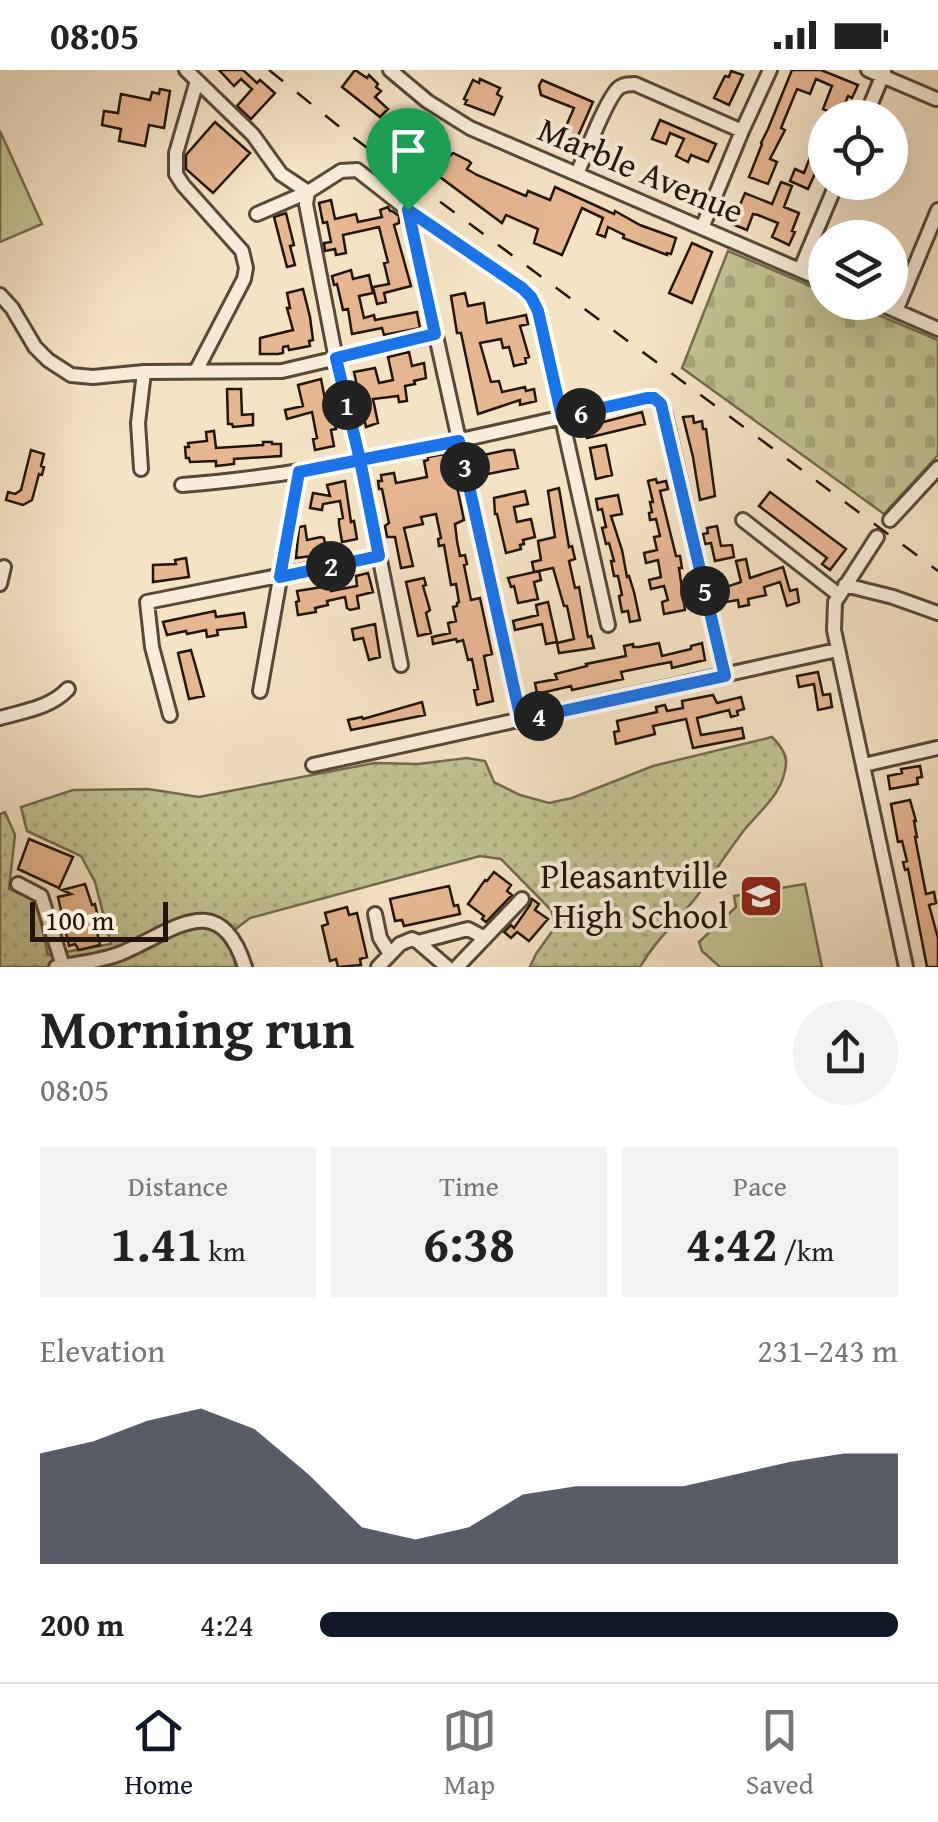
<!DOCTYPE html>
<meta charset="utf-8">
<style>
body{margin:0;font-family:"Gentium Book Plus",serif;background:#f2f2f2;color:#222;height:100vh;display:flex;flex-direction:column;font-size:38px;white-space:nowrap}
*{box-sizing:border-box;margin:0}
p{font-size:32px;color:#767676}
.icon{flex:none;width:55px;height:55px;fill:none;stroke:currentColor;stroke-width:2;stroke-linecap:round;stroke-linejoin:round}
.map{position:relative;height:897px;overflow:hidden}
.panel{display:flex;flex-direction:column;background:#fff;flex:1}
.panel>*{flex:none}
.buttons{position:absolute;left:808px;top:30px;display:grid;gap:20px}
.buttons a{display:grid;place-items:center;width:100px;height:100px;border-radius:50%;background:#fff;box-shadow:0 10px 40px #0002;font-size:50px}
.scale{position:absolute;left:30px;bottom:25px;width:138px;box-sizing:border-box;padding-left:10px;border:5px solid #221408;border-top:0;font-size:28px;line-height:35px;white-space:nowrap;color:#221408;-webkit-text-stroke:8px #f8edda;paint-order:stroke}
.pin{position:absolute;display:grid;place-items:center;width:85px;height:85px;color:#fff;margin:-102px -42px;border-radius:50% 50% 50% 0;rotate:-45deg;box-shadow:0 0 10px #0007}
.pin .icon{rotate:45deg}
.km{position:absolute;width:50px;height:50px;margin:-25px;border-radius:50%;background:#222;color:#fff;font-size:28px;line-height:50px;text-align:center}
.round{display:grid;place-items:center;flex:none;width:105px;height:105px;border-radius:52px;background:#f2f2f2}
.summary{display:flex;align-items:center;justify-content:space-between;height:170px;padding:0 40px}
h1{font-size:55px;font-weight:700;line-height:75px}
.figures{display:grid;grid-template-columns:repeat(3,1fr);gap:15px;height:170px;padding:10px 40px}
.figures div{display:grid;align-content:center;border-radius:0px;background:#f2f2f2;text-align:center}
.figures b{font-size:50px;font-weight:700}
.figures small{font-size:28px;font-weight:400}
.figures p{font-size:28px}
.chart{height:280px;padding:20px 40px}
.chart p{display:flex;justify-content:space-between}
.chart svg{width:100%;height:180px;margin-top:10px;fill:#111827;opacity:.7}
ul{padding:0 40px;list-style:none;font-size:32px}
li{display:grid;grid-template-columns:160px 120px 1fr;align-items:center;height:75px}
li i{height:25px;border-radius:12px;background:#111827}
.status{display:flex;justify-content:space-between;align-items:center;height:70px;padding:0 50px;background:#fff;direction:ltr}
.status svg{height:28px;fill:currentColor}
.tabs{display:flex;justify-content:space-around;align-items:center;height:140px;border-top:2px solid #e0e0e0;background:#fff;font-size:28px;color:#767676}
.tabs a{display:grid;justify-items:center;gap:5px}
.tabs .selected{color:#111827}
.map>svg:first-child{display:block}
</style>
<div class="status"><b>08:05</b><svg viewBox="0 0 49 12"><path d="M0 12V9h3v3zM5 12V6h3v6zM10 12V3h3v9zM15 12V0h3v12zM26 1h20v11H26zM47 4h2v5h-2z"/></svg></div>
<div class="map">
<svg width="938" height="897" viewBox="0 0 938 897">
<defs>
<pattern id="grass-dots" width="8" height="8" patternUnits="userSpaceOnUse" patternTransform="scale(2.5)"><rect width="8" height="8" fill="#c1c292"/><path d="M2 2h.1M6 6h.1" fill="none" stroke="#a6a67c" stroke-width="1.8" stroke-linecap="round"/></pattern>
<pattern id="cemetery-stones" width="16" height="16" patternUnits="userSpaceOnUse" patternTransform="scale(2.5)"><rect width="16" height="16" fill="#c1c292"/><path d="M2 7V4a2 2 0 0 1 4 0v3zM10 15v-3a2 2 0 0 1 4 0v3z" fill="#a6a67c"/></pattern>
</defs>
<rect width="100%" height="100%" fill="#f5e3c6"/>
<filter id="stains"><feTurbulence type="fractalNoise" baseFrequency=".002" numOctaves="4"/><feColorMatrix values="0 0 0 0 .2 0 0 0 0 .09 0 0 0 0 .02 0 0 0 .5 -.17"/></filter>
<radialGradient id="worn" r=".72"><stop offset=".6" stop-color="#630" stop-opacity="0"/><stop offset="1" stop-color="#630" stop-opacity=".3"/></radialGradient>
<!-- grass -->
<path fill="url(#grass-dots)" stroke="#726b4d" stroke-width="2.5" d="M772 667C779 674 787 683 786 693 785 721 761 740 745 759 727 782 712 807 694 830 676 852 655 871 640 897H530L536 884 556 856 551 840 501 789 480 786 250 848 223 869 233 882 236 897H0V744L5 742 15 765 9 819 36 831 48 885 111 874 95 812 81 786 27 761 21 737 73 720 148 719 199 727 374 693 418 694 467 688 485 691 494 712 520 725 549 733 572 728 653 696Z"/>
<!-- cemetery -->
<path fill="url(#cemetery-stones)" stroke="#726b4d" stroke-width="2.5" d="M728 181 825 222V232L850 233 938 270V385L884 444 682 298Z"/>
<!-- pitch -->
<path fill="#c1c292" stroke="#726b4d" stroke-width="2.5" d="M0 61 42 154 0 172Z
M805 814 822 897H720L702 881 699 872 736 837 734 826Z"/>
<!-- building -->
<path fill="#e7b693" stroke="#221408" stroke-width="2.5" d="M219 0H243L257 13 260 10 275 23 251 49 237 36 252 19 241 9 234 16Z
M355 0 367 8 369 5 378 14 376 17 381 21 375 27 388 39 380 47 342 17Z
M792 0H821L858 15 852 28 848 26 840 46 823 39 832 16 816 9 810 24 797 19 781 58 785 60 770 89 777 92 768 114 749 107 762 74 761 73 768 59Z
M731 1 743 5 729 35 714 28 725 6 729 7Z
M480 9 500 18 497 24 502 27 494 45 465 34 467 30 464 29 473 10 479 13Z
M542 10 593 32 574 75 560 70 574 38 541 25 539 16Z
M160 19 170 21 164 58 149 55 145 76 119 71 121 59 102 55 104 41 118 43 121 24 150 30 152 22 159 24Z
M660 50 716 74 708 92 691 85 688 92 676 86 684 69 670 63 666 74 652 69Z
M215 52 250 83 213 123 186 99V85Z
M443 81 451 85 453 83 469 91 471 93 467 99 477 105 526 126 528 121 550 130 555 117 614 144 615 141 640 155 676 168 671 184 667 183V185L623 168 624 165 608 157 605 167 597 164 603 148 582 138 562 185 534 173 538 159 506 145 502 153 440 107 447 93 438 88Z
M812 82 825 87V102L817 99 808 119 790 111 795 99 804 103Z
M781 112 792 116 784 137 799 143 792 161 795 162 789 175 772 167 778 153 758 145 753 144 747 160 732 154 745 123 772 134Z
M331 130 335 149 356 144 358 152 382 147 380 140 388 137 390 141H392L399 146V153L394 155 411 216 384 223 386 232 377 234 373 217 389 214 384 193 388 192 379 157 343 165 346 183 336 185 335 179 325 181 324 173 331 172 327 152 323 153 319 133Z
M286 143 294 175 290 176 295 195 287 197 274 147Z
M692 173 712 182 692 233 669 223Z
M351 200 353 209 369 205 373 223 359 226 364 248 374 245 375 250 417 242 420 258 384 265 382 258 352 264 348 239 343 240 337 214 334 215 332 206Z
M303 219 310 247 313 270 309 271 310 276 289 280 288 276 283 277V283L278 284H260V268L293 260 287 238H290L287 223Z
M465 223 468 236 484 233 487 253 526 245 528 254 520 256 529 287 525 288 526 293 514 296 509 277 503 278 501 269 480 273 491 312 499 311 502 322 525 317 526 321 534 319 536 331 520 335V330L478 344 461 263H457L451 226Z
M409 282 412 296 424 293 426 308 414 311 415 314 405 316 407 331 399 332 398 326 373 329 378 353 366 357 354 302 375 298 379 313 393 310 388 287Z
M321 309 329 350 334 349 336 359 331 360 334 376 315 380 313 369 317 368 312 342 287 349 285 340 303 336 298 315Z
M227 319H241L242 345 253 344V355L233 357 232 354H228Z
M642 342 645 354 587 368 584 357Z
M693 346 694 353 702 351 703 359H706L715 426 700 430 693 387 683 347Z
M214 361 216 378 263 375V372H272V374H281V386L234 389V394L216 396V391L190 392 189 388H186L185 377H189L188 373 207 371 206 362Z
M606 375 612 405 596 409 590 378Z
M31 380 44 384 41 396 44 397 42 405 39 404 32 430 23 435 6 430 8 422 15 424 21 420Z
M507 380H514L518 398 483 405 479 386Z
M450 383 464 450 455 454 457 471 460 486 465 485 467 494 464 495 471 530 480 528 492 584 484 586 493 631 477 635 474 620 478 619 472 589 468 590 463 570 457 572 456 569 433 574 432 567 450 563 448 553 456 551 453 537 457 536V533L459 532 456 514 451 515 444 475 439 476 438 469 441 468 436 444 421 447 423 454 404 458 413 496 401 498 395 467H387L385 456 389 453 382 419H379L378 411H382L381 405 394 403 396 413 427 407 424 391 428 390V387Z
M656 409 657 413 666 411 668 419 660 421 676 486H680L682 498H679L685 540 664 544 662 532 668 530 664 516 651 519 649 510 661 507 658 490 646 493 644 483 657 480 654 467 660 466 656 449 650 450 649 443 652 442 650 432H653L648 411Z
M345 411 351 452 354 451 357 469 342 472 339 454V449L343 448 340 431 323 434 322 440 310 438 313 423 330 426 327 415Z
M559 418 569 477 572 476 575 489 569 491 575 518 579 517 588 567 591 566 594 578 559 583 557 573 574 569 567 536H564L553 498 534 502 532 492 541 490 538 471 555 467 548 421Z
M525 421 528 434 514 437 517 452 531 449 535 467 523 470 524 474 520 475 521 479 506 483 497 444H495L494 428Z
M770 422 846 479 830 500 822 494 827 488 759 436Z
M618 425 622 444 611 446 622 480 627 507 629 506 634 522 640 550 630 552 628 541 622 542 619 526 622 525 618 506H614L611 491H614L609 473 606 474 602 458 606 457 602 439 598 440 596 429Z
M305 456 307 470 321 467 324 468 327 484 296 488 299 457Z
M717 456 721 476 732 475 734 487 715 491 711 473 705 474 703 464 708 463 707 458Z
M186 488 189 507 153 512V495L176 494 175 490Z
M746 489 750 508 783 497 790 521 797 519 799 532 787 536 780 512 764 517 766 525 748 529 749 535 739 537 738 530 720 533 718 524 721 523 720 519 741 512 736 491Z
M539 501 541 510 534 512 538 529 518 533 514 516 511 517 508 508Z
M368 503 373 522 357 526 359 538 350 540 347 538 345 527 327 531 328 535 315 538 316 542 298 545 296 532 299 531 297 521 329 516 331 521 357 516 356 506Z
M424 508 426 515 423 516 430 540 426 543 431 563 418 566 406 512Z
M548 532 557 572 546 574 542 554 515 560 513 551 538 545 536 535Z
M215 541 216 547 244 543 246 557 217 560 218 565 207 567 206 560 187 564 186 561 167 565 163 552Z
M375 554 380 587 369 590 363 568 354 570 352 559Z
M659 573 662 586 691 579V576L702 573 705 590 672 598 671 592 650 596 621 602 623 609 572 620 571 616 537 624 535 613 557 609 555 604 587 596 586 594 626 586 624 576 633 574V577H639Z
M191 580 204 626 189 629 178 583Z
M818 602 823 625 830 624 832 637 818 640 814 614 799 617 797 606Z
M713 625 717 633 741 627 744 639 737 641 738 645 731 647 729 640 697 648 701 665 742 658 744 668 693 678 686 649 653 656 655 664 616 674 614 662 619 661 617 651 657 642 656 637 665 635 667 641 683 638 682 631Z
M422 632 425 645 351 660 348 650 362 647 363 649Z
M920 696 922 707 917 708 918 714 890 719 888 706 902 703 901 699Z
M910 730 916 751H914L917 767H915L926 824 934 822 936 833 929 835 938 868V897H927L908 799 905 800 903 792 907 791 902 771 898 772 891 734Z
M29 769 73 787 59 818 18 799Z
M494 802 511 815 507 821 512 825 486 852 482 849 484 846 468 834 485 810 487 811Z
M85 814 92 835 95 834 99 852 95 853 100 875 79 880 75 874 69 876 58 827 71 824 62 820Z
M449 816 454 836 458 835 460 844 404 856 402 850 395 851 390 829Z
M532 829 539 834 535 840 548 849 529 871 517 862 511 868 504 862 511 855 514 858 530 835Z
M347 837 349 845 357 843 367 887 360 889 361 895 338 897 336 889 330 891 322 856 328 854 325 843Z"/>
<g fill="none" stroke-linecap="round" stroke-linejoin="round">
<!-- minor casing -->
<g stroke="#574838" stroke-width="18">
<path id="minor" d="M186 0 253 65 281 104 308 122 306 134 336 289 360 390 401 595
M390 0 427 31 470 58 825 211
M868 0 936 29
M865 48 884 2
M577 104C584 88 608 24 620 17 625 14 629 14 635 14L742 61
M408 140 521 649
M257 144 308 122 341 101 357 100 408 140 522 219 531 227 538 241 608 555
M702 158 742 61 770 0
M800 200 837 112
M0 225 12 238 35 277 48 290 71 305 93 307 144 302 282 301 435 265
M876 232 938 259
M896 241 938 140
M196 301 244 209 246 198 242 181 183 115 176 104V83L197 11
M141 399 138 353 144 302
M182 415C339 403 493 362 647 328 659 329 661 335 665 345L725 606
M743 450 839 525
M890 450 938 398
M877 467 835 532 834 560 906 897
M0 514 4 497
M845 515 893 527 938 543
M260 621 299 402
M170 645 152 577 147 532 379 486
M0 648C24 641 50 638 68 619
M313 695 837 580
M864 695 937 678
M18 814 41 826 63 896
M375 844 380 868 390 884
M418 872 447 897
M56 897C77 894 100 891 119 884 170 864 219 814 245 897
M378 897 400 874 412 869 418 872 468 859 485 868
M457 897 522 829"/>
</g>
<!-- minor -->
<use href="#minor" stroke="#f8edda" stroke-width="12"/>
<!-- rail -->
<path stroke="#221408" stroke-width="2.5" stroke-dasharray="18 18" stroke-linecap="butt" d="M269 0 346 62 938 501"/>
</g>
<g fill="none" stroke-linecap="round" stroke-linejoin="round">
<!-- route casing -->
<g stroke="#fff" stroke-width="20">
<path id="route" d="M408 140 435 264 336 288 360 390 299 402 280 507 379 486 360 390 459 371 521 650 725 606 661 334 654 328H647L562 347 538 241 531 227 522 218 408 140"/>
</g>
<!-- route -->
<use href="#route" stroke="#1a73e8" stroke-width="12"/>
</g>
<!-- icons -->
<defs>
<g id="school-square" transform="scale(2.25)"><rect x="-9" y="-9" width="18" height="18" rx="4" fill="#8f2418" stroke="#f8edda"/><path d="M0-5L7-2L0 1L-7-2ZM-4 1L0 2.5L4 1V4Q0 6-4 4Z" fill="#fff"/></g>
</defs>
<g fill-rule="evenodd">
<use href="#school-square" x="761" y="826"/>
</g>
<g text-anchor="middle" stroke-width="8" stroke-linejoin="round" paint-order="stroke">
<!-- street labels -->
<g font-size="35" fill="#221408" stroke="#f8edda">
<text transform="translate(641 100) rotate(23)" y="12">Marble Avenue</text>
</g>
<!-- poi labels -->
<g font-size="35" fill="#221408" stroke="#f8edda" text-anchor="end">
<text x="728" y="818">Pleasantville<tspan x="728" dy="40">High School</tspan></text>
</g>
</g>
<rect width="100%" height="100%" filter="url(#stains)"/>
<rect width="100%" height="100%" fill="url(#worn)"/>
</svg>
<div class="buttons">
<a><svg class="icon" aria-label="locate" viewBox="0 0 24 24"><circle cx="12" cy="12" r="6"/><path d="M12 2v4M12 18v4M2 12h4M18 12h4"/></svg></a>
<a><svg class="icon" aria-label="layers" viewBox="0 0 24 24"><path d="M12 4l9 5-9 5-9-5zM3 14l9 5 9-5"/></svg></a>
</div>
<div class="scale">100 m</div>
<div class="pin" style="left:408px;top:140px;background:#1e9e55"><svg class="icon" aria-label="arrive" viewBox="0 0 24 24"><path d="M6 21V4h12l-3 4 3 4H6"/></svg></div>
<b class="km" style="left:347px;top:335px">1</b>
<b class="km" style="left:331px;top:496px">2</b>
<b class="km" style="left:465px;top:397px">3</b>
<b class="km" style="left:539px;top:646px">4</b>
<b class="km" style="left:705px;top:521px">5</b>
<b class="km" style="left:581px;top:343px">6</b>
</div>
<section class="panel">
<div class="summary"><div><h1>Morning run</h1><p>08:05</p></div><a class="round"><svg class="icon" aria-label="share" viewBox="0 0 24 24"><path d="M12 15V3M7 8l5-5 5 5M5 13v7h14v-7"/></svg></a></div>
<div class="figures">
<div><p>Distance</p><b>1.41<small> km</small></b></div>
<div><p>Time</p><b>6:38</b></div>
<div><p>Pace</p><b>4:42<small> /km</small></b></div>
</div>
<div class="chart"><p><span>Elevation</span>231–243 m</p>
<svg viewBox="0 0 160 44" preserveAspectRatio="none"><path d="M0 44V17L10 14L20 9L30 6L40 11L50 22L60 35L70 38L80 35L90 27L100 25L110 25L120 25L130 22L140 19L150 17L160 17V44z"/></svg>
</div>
<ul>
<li><b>200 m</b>4:24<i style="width:100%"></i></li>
</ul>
</section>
<nav class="tabs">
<a class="selected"><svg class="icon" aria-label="home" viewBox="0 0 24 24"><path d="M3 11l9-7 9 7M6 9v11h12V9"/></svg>Home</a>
<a><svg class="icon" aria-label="map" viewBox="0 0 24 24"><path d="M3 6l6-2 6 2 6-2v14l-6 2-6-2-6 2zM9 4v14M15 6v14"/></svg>Map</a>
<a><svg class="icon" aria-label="saved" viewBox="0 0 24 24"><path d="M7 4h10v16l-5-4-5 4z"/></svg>Saved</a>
</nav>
